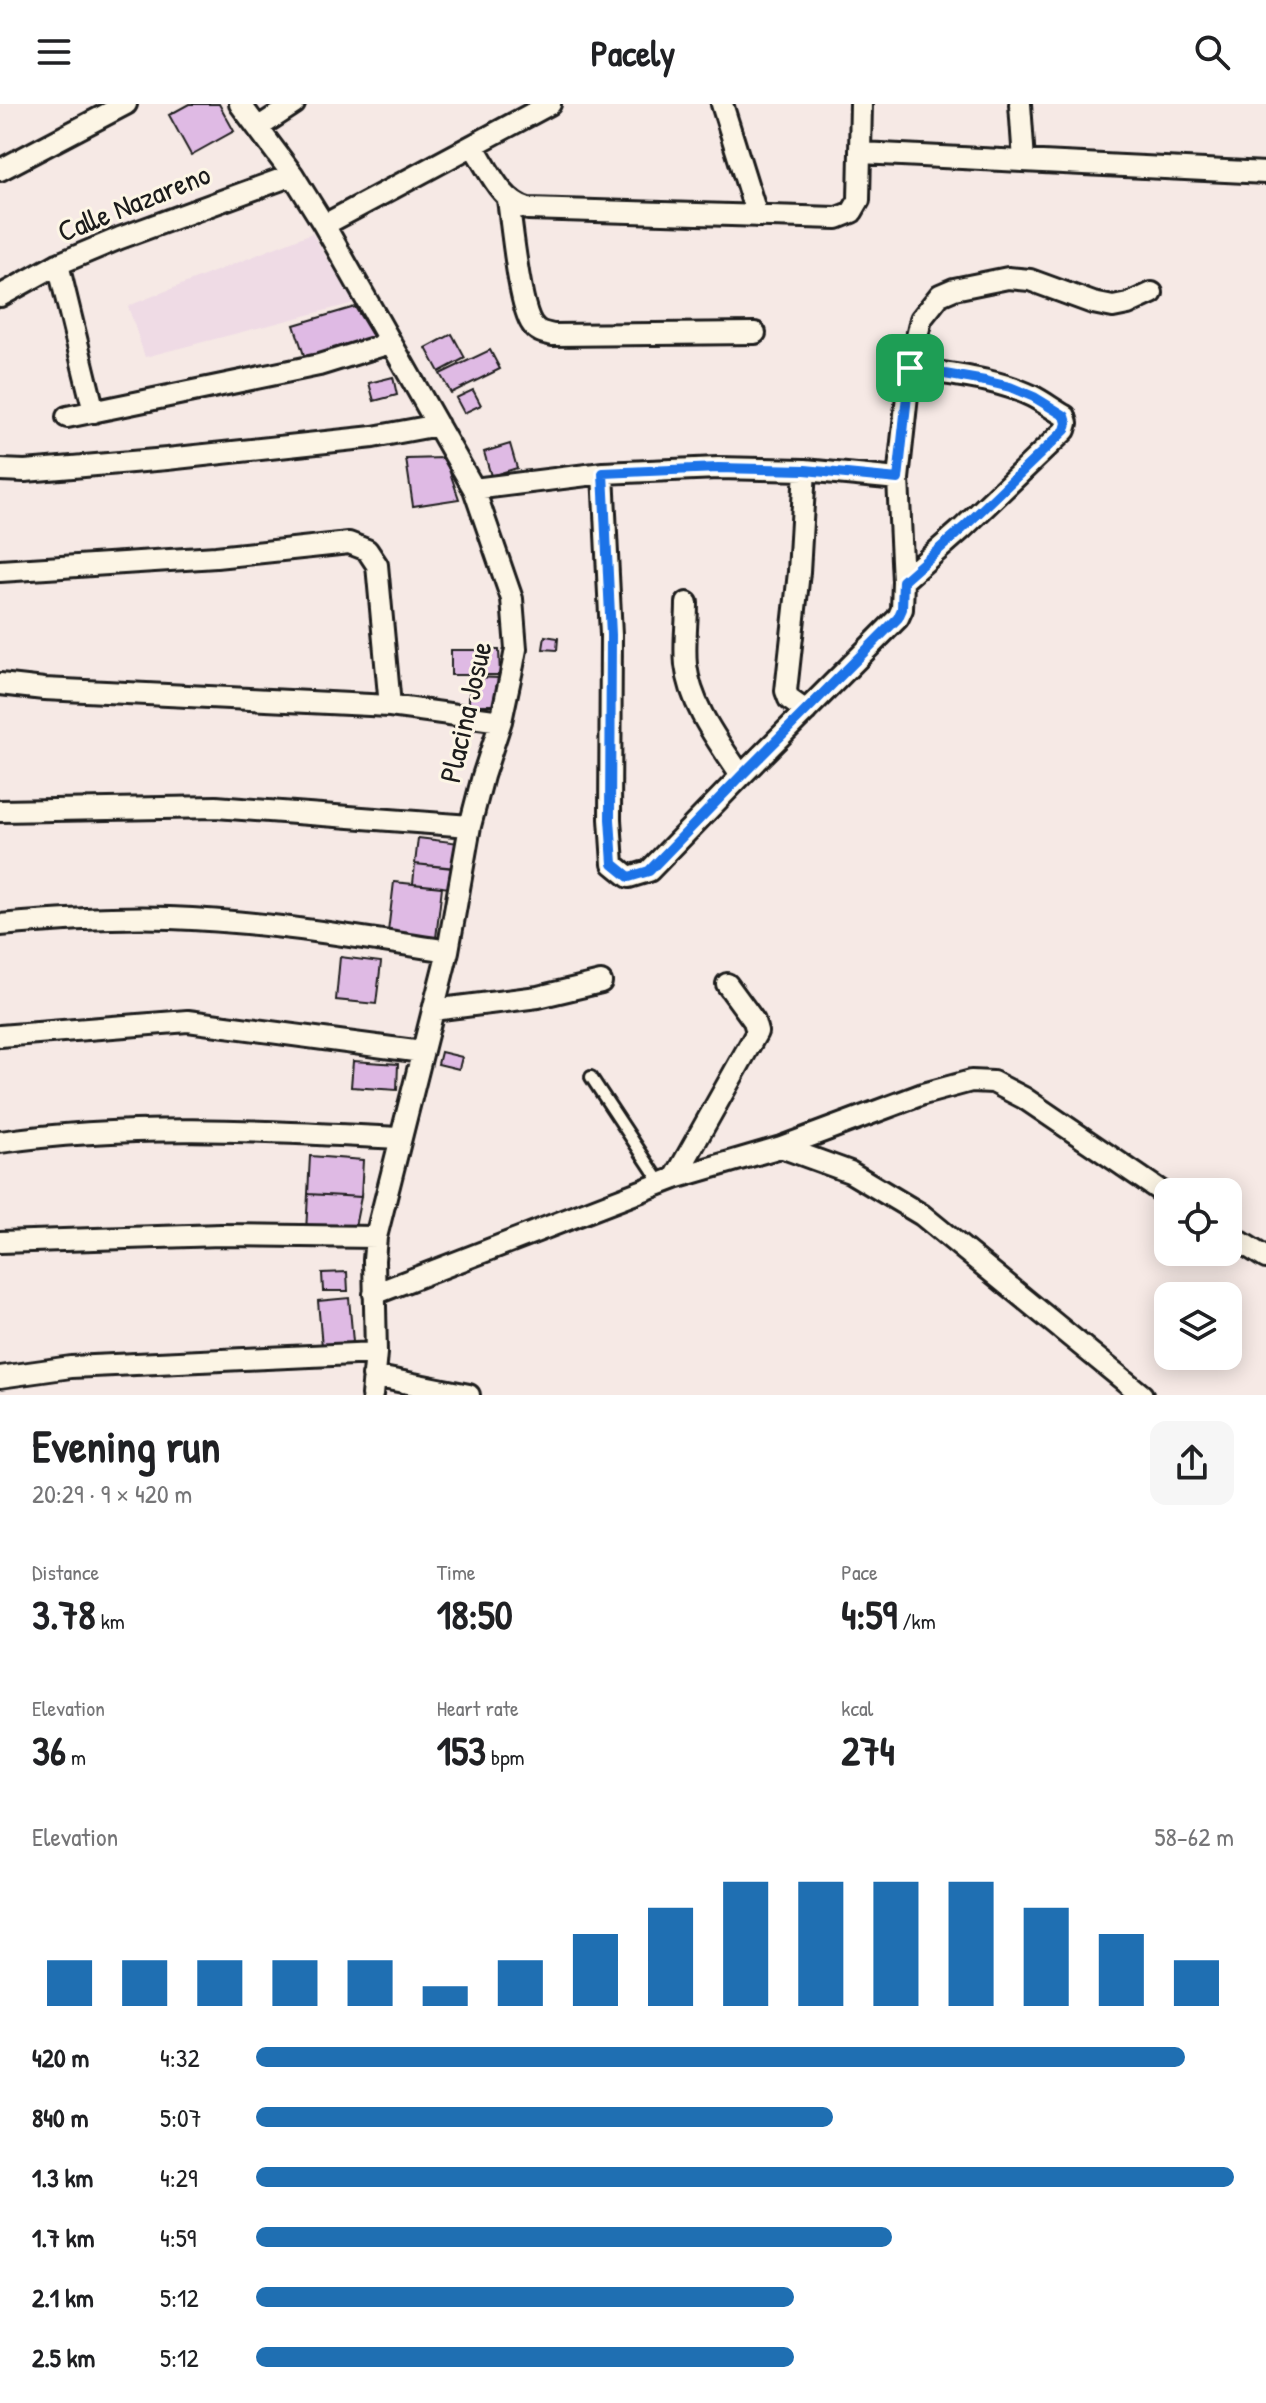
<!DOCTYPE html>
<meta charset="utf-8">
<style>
body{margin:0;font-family:"Patrick Hand",sans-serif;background:#f6f6f6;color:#202124;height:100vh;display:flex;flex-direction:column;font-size:30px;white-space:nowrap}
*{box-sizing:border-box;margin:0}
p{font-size:26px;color:#757577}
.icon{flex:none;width:44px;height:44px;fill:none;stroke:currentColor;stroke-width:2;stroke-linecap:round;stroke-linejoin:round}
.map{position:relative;height:1291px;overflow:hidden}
.drawer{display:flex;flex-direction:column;background:#fff;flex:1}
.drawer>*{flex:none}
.tools{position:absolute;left:1154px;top:1074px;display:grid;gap:16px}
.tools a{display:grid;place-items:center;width:88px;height:88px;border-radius:16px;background:#fff;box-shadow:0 4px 20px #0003;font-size:40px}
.pin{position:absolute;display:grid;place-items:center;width:68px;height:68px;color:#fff;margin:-34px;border-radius:16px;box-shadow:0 4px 12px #0006}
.round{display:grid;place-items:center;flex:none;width:84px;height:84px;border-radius:16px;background:#f6f6f6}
.overview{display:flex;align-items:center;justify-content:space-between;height:136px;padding:0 32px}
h1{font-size:44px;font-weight:700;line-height:60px}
.metrics{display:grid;grid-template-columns:repeat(3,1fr);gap:12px;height:136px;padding:8px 32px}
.metrics div{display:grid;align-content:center}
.metrics b{font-size:40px;font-weight:700}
.metrics small{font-size:22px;font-weight:400}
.metrics p{font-size:22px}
.chart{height:224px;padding:16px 32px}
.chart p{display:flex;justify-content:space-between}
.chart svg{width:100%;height:144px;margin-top:8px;stroke:#1f6fb2;stroke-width:6}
ul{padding:0 32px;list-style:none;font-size:26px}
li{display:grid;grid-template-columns:128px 96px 1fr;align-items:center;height:60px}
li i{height:20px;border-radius:10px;background:#1f6fb2}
header{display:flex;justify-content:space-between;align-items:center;height:104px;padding:0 32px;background:#fff;font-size:36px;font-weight:700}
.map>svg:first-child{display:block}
</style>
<header><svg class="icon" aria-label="menu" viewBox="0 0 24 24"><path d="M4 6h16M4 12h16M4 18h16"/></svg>Pacely<svg class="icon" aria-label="search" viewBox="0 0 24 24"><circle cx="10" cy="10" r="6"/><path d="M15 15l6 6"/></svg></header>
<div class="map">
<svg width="1266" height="1291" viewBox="0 0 1266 1291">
<rect width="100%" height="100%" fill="#f6e9e5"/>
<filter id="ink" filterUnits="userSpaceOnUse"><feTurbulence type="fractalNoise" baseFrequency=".0125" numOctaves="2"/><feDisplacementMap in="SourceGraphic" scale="16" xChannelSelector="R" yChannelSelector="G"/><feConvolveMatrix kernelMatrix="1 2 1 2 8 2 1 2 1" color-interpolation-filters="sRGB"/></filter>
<g filter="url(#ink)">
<!-- built -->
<path fill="#efdbe5" d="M312 129 354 199 145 253 128 202Z"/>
<!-- building -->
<path fill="#dfbae4" stroke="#1c1c1c" stroke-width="2" d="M189 0H219L234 27 191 51 169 11Z
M355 203 375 236 306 257 294 221Z
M452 230 465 254 439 268 426 244Z
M490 246 500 265 451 289 440 270Z
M393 273 397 291 374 297 369 279Z
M473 286 481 301 464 309 456 294Z
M510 340 517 364 491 372 484 348Z
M445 354 459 395 413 402 406 355Z
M545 532 558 534 557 546 543 545Z
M451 546H499L500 571H451Z
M469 573 501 574 500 601H469Z
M418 734 460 739 457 764 415 760Z
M415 760 452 764 450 784 413 780Z
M394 778 442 783 436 834 388 828Z
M340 853 381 858 376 900 336 896Z
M441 948 462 953 459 965 438 960Z
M353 957 398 960 397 986 351 983Z
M310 1052 363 1056 361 1093 308 1090Z
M308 1090 361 1093 355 1123 306 1128Z
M347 1168 348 1187H323L322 1169Z
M349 1194 353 1238 347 1241 322 1243 318 1197Z"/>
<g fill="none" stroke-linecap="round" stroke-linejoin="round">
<!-- service casing -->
<g stroke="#1c1c1c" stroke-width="16">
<path id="service" d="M591 973 661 1079"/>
</g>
<!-- minor casing -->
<g stroke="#1c1c1c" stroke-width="26">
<path id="minor" d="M240 0 293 71 324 121 474 385 512 495 516 545 513 561 501 617 483 672 470 722 448 847 376 1133 374 1156 376 1249 372 1291
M722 0 757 112
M1020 0 1024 57
M259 23 294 0
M473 42C488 64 501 98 528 105L837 114 852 108 859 96 861 0
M861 49 1266 69
M0 66 126 0
M508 96C512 121 519 202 532 220 537 228 544 229 553 231L755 229
M324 121 550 0
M58 160 94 308
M0 192 58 160 120 134 293 71
M67 313 319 261 390 239
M0 366 25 367 167 355 373 333 438 321
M805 366 898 375
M603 369 611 531 610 715 613 760 629 773 649 767 741 672 898 514 902 505 903 477 898 375 910 264 921 215 940 191 954 185 1008 174 1030 176 1093 199 1113 203 1128 200 1152 189
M474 385 603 369 718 364 805 366 799 468 786 587 789 595 806 607
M0 467 216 453 349 439 367 446 377 461 390 602
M903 477 963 424 1065 326 1067 319 1065 312C1054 306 1044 298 1032 292 995 274 951 271 910 264
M687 499C687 519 684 541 686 561 691 603 719 638 741 672
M0 580 44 585 390 602 501 617
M0 707 216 703 470 722
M0 821C56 816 114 812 170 814 263 817 356 833 448 847
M433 906 538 893 601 878
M0 932 188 917 422 948
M0 1038C133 1019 266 1027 399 1034
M781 1043 850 1068 922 1111 1142 1291
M675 1074 757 928 754 917 727 880
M1228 1130 1266 1154
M0 1138 221 1131 376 1133
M374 1190 675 1074 781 1043 923 990 971 977 993 978 1024 994 1168 1092
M373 1272 469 1291
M0 1273 71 1263 376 1249"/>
</g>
<!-- service -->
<use href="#service" stroke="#fcf5e5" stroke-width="10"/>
<!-- minor -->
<use href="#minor" stroke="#fcf5e5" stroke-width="20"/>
</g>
</g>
<g fill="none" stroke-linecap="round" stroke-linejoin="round" filter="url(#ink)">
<!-- route casing -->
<g stroke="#fff" stroke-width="16">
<path id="route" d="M910 264 985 277 1010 283 1034 293 1065 312 1067 319 1065 326 963 424 903 477 902 505 898 514 741 672 649 767 629 773 613 760 610 715 611 531 603 369 718 364 805 366 898 375Z"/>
</g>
<!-- route -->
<use href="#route" stroke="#1a73e8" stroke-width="10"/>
</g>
<g text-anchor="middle" stroke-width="6" stroke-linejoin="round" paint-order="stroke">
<!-- street labels -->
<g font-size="30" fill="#1c1c1c" stroke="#fcf5e5">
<text transform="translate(134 99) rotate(-22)" y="10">Calle Nazareno</text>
<text transform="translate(466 608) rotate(-77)" y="10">Placina Josue</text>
</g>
</g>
</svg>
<div class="tools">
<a><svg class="icon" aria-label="locate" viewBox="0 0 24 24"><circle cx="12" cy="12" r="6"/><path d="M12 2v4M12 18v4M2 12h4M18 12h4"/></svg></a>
<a><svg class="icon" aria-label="layers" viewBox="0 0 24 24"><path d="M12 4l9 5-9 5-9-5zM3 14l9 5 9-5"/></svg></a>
</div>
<div class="pin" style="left:910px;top:264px;background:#1e9e55"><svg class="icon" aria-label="arrive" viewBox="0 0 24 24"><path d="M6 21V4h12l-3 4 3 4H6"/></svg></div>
</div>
<section class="drawer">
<div class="overview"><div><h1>Evening run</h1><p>20:29 · 9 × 420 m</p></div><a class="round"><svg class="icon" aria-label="share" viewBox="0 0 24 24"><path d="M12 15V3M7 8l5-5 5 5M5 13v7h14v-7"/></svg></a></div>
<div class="metrics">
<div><p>Distance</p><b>3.78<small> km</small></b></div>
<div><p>Time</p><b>18:50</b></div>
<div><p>Pace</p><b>4:59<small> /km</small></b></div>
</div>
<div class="metrics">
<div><p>Elevation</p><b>36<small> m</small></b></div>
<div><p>Heart rate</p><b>153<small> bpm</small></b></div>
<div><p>kcal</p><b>274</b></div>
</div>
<div class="chart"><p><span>Elevation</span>58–62 m</p>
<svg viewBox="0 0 160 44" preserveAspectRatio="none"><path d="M5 44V30M15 44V30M25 44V30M35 44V30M45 44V30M55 44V38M65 44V30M75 44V22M85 44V14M95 44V6M105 44V6M115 44V6M125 44V6M135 44V14M145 44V22M155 44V30"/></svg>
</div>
<ul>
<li><b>420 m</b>4:32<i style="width:95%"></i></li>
<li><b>840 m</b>5:07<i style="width:59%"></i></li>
<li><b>1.3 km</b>4:29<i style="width:100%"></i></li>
<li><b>1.7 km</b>4:59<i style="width:65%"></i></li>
<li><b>2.1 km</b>5:12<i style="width:55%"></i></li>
<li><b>2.5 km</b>5:12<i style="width:55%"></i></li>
</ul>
</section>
